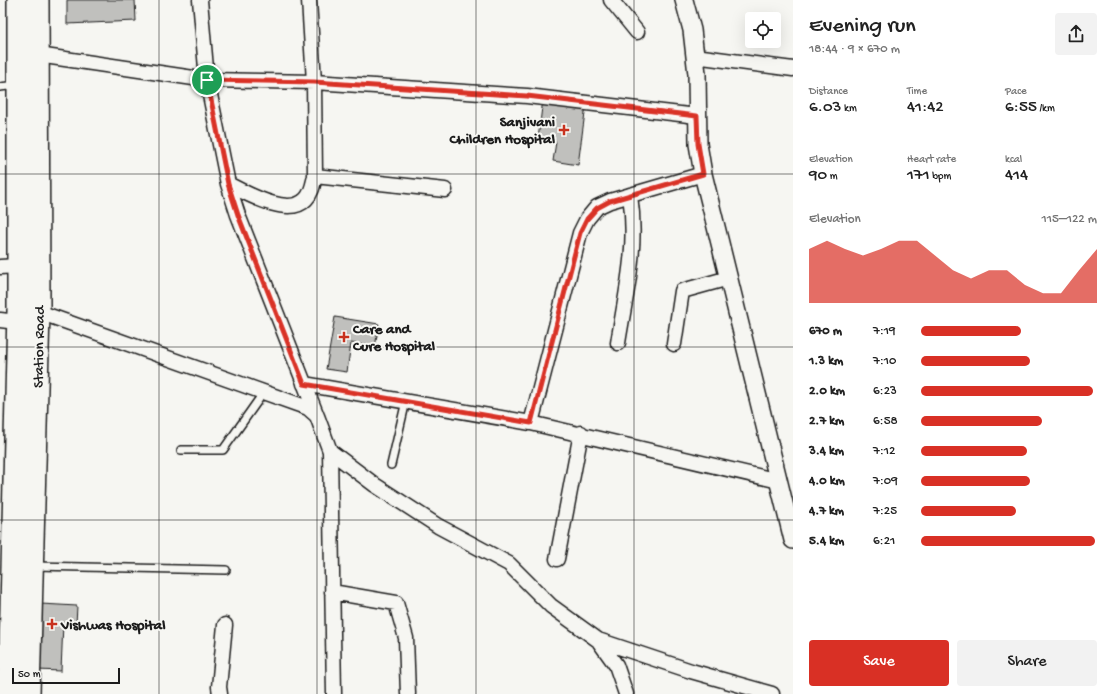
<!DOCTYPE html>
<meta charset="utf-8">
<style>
body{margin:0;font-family:"Gochi Hand",sans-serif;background:#f2f2f2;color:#222;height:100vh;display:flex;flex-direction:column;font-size:15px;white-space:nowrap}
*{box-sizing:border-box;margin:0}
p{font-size:13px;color:#767676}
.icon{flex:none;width:22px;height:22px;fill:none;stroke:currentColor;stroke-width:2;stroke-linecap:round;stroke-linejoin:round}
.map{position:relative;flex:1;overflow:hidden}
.details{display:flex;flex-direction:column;background:#fff;width:320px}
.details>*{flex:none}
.tools{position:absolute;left:745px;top:12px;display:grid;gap:8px}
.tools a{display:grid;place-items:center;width:36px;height:36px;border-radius:4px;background:#fff;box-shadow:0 4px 16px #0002;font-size:20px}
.scale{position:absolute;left:12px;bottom:10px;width:108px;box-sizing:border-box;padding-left:4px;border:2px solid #1c1c1c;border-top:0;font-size:11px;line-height:14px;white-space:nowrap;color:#1c1c1c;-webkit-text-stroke:3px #f6f6f2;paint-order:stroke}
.pin{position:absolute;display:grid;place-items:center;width:34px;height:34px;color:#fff;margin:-17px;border:2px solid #fff;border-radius:50%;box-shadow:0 1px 4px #0007}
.round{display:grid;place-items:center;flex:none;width:42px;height:42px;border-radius:4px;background:#f2f2f2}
.head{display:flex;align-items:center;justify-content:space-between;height:68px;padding:0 16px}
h1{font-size:22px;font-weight:600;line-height:30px}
.metrics{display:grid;grid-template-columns:repeat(3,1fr);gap:6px;height:68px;padding:4px 16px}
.metrics div{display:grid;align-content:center}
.metrics b{font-size:17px;font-weight:600}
.metrics small{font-size:11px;font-weight:400}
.metrics p{font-size:11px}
.chart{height:112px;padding:8px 16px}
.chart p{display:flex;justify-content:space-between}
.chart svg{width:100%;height:72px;margin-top:4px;fill:#d93025;opacity:.7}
.primary-button{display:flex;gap:8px;margin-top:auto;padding:8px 16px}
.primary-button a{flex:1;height:46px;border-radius:4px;background:#d93025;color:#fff;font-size:16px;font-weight:600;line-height:46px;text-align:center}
.primary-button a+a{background:#f2f2f2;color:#222}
ul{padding:0 16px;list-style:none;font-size:13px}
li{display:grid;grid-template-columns:64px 48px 1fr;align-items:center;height:30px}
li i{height:10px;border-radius:5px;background:#d93025}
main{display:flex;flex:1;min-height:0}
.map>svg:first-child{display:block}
</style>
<main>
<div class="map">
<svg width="793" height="694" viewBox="0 0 793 694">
<rect width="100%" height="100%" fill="#f6f6f2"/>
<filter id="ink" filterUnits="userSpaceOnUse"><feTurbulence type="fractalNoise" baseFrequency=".025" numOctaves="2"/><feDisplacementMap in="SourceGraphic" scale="8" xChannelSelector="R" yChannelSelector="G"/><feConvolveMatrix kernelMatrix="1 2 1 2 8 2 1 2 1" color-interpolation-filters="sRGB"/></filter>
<g filter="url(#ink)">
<!-- building -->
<path fill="#c0c0bd" stroke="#1c1c1c" d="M67 0H135L136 21 67 24Z
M543 99 586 105 578 165 553 161 556 142 538 139Z
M335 317 379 324 375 347 351 343 347 372 326 369Z
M41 604 77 606 76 624 63 623 61 671 38 670Z"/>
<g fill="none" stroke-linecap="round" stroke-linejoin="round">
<!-- service casing -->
<g stroke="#1c1c1c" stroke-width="10">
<path id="service" d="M0 87 16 85
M181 450H223L264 392
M391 465 406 401
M34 566 226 570"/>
</g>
<!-- minor casing -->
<g stroke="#1c1c1c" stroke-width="17">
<path id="minor" d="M200 0 207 80 228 184 238 215 317 416
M611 0 637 32
M38 55 207 80 314 82 527 96 697 116
M695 56 793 69
M315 176 445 190
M228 184C246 193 289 218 306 199 312 193 313 184 315 176L314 82 309 0
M0 267 18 266
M39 312 308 408 317 416 330 451 375 485 438 526 509 564 551 606 598 640 616 665 626 694
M0 320 17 322
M618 343C626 292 638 247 630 195
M674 344 682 291 729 278
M304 384 531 423 779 481
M531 423 580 233 587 219 597 207 610 201 703 174
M330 451 334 694
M557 559 581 433
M332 592 396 603 406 638 408 694
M598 640 691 671 772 694
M220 694 219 687 225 625"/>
</g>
<!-- tertiary casing -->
<g stroke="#1c1c1c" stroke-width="20">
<path id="tertiary" d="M684 0 692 30 697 74 698 144 703 174 793 540"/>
</g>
<!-- primary casing -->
<g stroke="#1c1c1c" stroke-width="24">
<path id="primary" d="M9 694 18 311V0
M29 694 39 312 38 0"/>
</g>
<!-- service -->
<use href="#service" stroke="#f6f6f2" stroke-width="7"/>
<!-- minor -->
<use href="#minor" stroke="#f6f6f2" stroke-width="14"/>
<!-- tertiary -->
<use href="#tertiary" stroke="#f6f6f2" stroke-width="17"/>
<!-- primary -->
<use href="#primary" stroke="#f6f6f2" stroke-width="21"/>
</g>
</g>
<g fill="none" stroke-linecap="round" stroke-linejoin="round" filter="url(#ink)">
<!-- route casing -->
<g stroke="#fff" stroke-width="8">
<path id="route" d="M207 80 314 82 527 96 697 116 698 144 703 174 610 201 597 208 587 219 580 233 531 423 304 384 238 215 228 184Z"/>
</g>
<!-- route -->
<use href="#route" stroke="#d93025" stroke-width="5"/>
</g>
<!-- grid -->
<path fill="none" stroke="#1c1c1c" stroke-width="1" stroke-opacity="0.55" d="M159 0V694M317 0V694M476 0V694M634 0V694M0 174H793M0 347H793M0 520H793"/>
<!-- markers -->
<g fill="#c8321e" stroke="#f6f6f2" stroke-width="1.5">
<path d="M562 124h4v4h4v4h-4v4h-4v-4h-4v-4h4z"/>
<path d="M342 331h4v4h4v4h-4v4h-4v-4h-4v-4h4z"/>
<path d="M50 618h4v4h4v4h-4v4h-4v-4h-4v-4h4z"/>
</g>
<g text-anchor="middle" stroke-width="4" stroke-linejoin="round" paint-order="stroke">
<!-- poi labels -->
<g font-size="15" font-weight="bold" fill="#1c1c1c" stroke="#f6f6f2" text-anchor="start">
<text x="555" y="126" text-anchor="end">Sanjivani<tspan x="555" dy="17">Children Hospital</tspan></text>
<text x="353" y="333">Care and<tspan x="353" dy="17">Cure Hospital</tspan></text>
<text x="61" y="629">Vishwas Hospital</text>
</g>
<!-- street labels -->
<g font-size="15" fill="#1c1c1c" stroke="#f6f6f2">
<text transform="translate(38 347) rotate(-89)" y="5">Station Road</text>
</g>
</g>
</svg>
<div class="tools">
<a><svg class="icon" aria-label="locate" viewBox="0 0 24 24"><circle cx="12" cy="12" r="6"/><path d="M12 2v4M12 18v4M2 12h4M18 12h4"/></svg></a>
</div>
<div class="scale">50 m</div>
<div class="pin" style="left:207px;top:80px;background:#1e9e55"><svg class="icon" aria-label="arrive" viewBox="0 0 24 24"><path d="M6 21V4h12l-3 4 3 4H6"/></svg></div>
</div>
<section class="details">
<div class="head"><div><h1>Evening run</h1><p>18:44 · 9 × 670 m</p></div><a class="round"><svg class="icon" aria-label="share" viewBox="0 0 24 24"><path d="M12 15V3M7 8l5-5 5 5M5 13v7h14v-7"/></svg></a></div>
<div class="metrics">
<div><p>Distance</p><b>6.03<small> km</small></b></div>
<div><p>Time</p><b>41:42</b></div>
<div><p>Pace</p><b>6:55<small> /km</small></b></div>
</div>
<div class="metrics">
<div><p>Elevation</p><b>90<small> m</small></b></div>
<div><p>Heart rate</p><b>171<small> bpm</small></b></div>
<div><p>kcal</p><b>414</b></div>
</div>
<div class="chart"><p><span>Elevation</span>115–122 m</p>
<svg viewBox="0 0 160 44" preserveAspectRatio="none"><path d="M0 44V11L10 6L20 11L30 15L40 11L50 6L60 6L70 15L80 24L90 29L100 24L110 24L120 33L130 38L140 38L150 24L160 11V44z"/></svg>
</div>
<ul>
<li><b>670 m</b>7:19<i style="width:57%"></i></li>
<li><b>1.3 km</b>7:10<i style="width:62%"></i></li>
<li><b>2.0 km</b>6:23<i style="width:98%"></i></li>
<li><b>2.7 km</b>6:58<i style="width:69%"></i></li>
<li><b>3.4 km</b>7:12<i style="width:60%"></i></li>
<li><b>4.0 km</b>7:09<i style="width:62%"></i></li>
<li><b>4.7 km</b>7:25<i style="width:54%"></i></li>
<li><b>5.4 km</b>6:21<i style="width:99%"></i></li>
</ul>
<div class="primary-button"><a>Save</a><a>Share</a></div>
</section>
</main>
